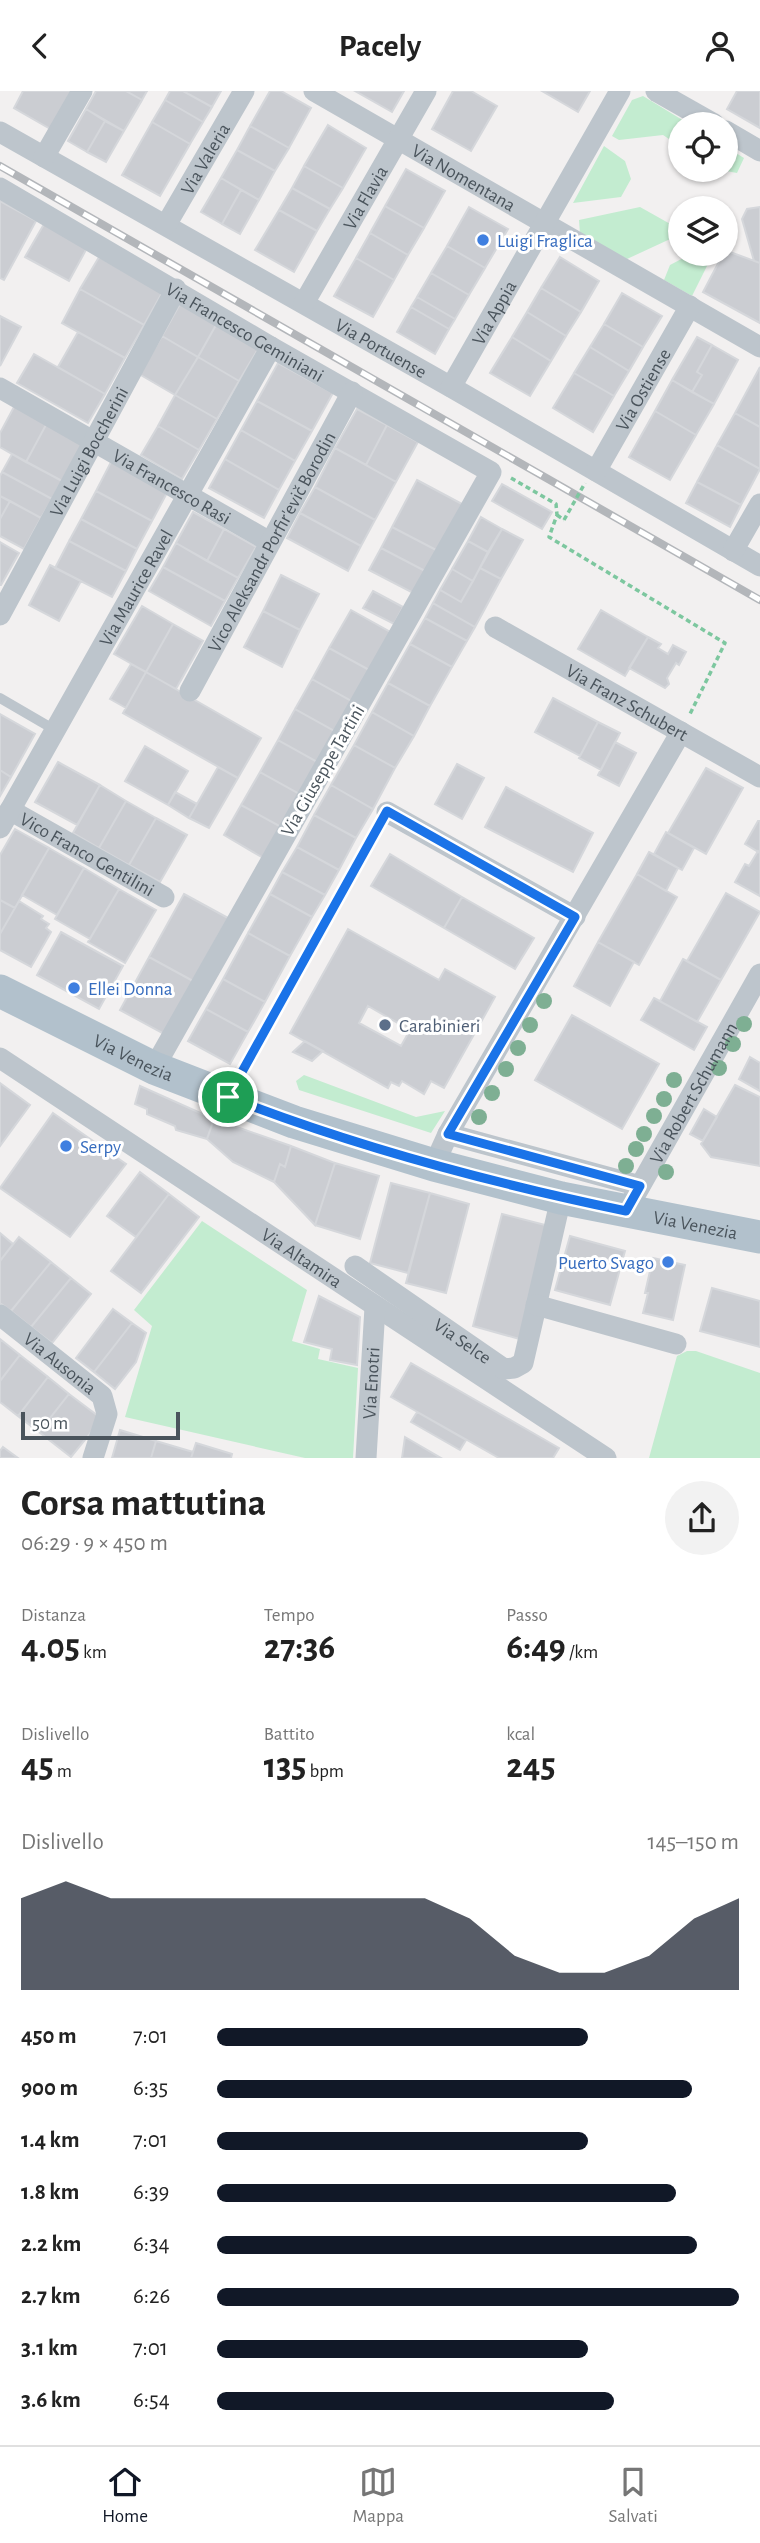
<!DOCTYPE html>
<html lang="it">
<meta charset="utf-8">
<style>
body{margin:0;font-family:"Alegreya Sans",sans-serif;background:#f2f2f2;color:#222;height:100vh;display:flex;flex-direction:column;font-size:26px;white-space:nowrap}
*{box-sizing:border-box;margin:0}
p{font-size:23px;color:#767676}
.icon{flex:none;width:38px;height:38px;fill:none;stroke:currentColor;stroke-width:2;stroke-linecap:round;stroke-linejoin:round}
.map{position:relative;height:1367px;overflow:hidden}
.sheet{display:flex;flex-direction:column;background:#fff;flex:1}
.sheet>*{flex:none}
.controls{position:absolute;left:668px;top:21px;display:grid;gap:14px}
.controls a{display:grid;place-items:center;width:70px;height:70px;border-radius:50%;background:#fff;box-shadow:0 2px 5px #0004;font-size:35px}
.scale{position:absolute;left:21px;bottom:18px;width:159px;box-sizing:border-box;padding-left:7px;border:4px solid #4a545c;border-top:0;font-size:19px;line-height:24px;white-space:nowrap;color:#4a545c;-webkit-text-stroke:5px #fff;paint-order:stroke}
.pin{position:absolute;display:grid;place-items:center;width:60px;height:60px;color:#fff;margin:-30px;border:4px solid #fff;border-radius:50%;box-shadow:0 2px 7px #0007}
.round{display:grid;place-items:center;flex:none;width:74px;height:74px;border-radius:37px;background:#f2f2f2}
.summary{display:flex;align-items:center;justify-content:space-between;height:119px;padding:0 21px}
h1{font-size:38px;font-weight:700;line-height:52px}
.metrics{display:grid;grid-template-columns:repeat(3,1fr);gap:10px;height:119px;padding:7px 21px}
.metrics div{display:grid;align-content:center}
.metrics b{font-size:35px;font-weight:700}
.metrics small{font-size:19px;font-weight:400}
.metrics p{font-size:19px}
.chart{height:196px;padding:14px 21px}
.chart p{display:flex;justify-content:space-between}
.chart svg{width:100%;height:126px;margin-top:7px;fill:#111827;opacity:.7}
ul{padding:0 21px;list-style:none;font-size:23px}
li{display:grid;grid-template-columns:112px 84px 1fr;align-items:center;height:52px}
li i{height:18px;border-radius:9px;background:#111827}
header{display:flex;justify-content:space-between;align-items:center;height:91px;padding:0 21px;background:#fff;font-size:32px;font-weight:700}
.dock{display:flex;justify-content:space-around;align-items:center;height:98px;border-top:2px solid #e0e0e0;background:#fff;font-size:19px;color:#767676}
.dock a{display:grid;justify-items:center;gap:4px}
.dock .active{color:#111827}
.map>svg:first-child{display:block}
</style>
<header><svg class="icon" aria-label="back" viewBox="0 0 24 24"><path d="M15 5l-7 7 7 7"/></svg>Pacely<svg class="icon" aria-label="person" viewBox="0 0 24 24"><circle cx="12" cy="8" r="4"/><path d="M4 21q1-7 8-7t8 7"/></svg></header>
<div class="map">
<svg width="760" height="1367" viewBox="0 0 760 1367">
<rect width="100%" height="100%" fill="#f2f0f0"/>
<!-- green -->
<path fill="#c3ecd0" d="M643 5 689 33H681V56L663 44 619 49 612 45 632 9Z
M604 55 625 70 631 88 621 106 573 112Z
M726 56 744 67 737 82 721 79H726Z
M640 116 681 139V143L627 168 580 143 579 129Z
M691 163H706L711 167 692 205 664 189 670 174Z
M304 984 416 1026 445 1020 431 1042 299 999 296 990Z
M202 1130 307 1199 292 1250 320 1258 318 1268 358 1277 353 1367H305L125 1326 152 1235 134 1219Z
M687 1260H696L760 1282V1367H649L677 1265Z"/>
<!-- building -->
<path fill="#cbcdd2" stroke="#d5d7db" stroke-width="2" fill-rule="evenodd" d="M23 0H74L52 39 14 17Z
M96 0H126L142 9 124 40 86 18Z
M126 0H147L142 9Z
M170 0H183L212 16 203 31 165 9Z
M183 0H221L212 16Z
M270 0H281L311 17 289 57 250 35Z
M355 0H404L392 21Z
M453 0H471L497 15 471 60 432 38Z
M542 0H590L578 21Z
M737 0H760V37L727 18Z
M165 9 203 31 190 53 152 31Z
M86 18 105 30 87 61 68 50Z
M105 30 124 40 106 71 87 61Z
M152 31 190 53 160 105 122 84Z
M328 34 366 57 343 97 304 75Z
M250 35 289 57 275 80 237 59Z
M237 59 275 80 259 109 221 87Z
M304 75 343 97 330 118 292 97Z
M406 78 445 100 424 137 385 115Z
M221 87 241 99 222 133 201 121Z
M292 97 330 118 317 140 279 119Z
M241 99 259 109 240 143 222 133Z
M0 110 36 130 4 189 0 187Z
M385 115 424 137 408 164 370 142Z
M469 116 508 138 485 177 447 155Z
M760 116V172L754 170 742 128 747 118Z
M279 119 317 140 294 181 255 159Z
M44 133 87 157 69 190 25 166Z
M370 142 408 164 394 189 356 167Z
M447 155 485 177 469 204 431 182Z
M730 161 760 172V232L703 201 723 163Z
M99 166 162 202 144 234 80 198Z
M560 166 599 190 581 221 541 197Z
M356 167 394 189 373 226 334 205Z
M431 182 469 204 455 228 417 206Z
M541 197 581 221 566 245 527 221Z
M80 198 144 234 125 267 62 232Z
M622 202 662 225 643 256 604 233Z
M417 206 455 228 449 238 411 216Z
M180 213 216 234 198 266 162 245Z
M411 216 449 238 435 263 397 241Z
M527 221 566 245 551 270 512 246Z
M0 225 21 236 0 275Z
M604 233 643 256 629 280 590 256Z
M216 234 258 258 239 290 198 266Z
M78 241 125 267 105 303 58 276Z
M162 245 198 266 175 304 139 283Z
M512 246 551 270 530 305 490 282Z
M697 246 712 254 697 281 702 284 692 301 672 289Z
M712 254 738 269 714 313 692 301 702 284 697 281Z
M590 256 629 280 614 305 574 282Z
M34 263 105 303 88 332 17 292Z
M198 266 239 290 217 328 175 304Z
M278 272 333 302 312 340 257 310Z
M760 276V336L735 322Z
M574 282 614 305 593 341 553 317Z
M672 289 714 313 696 344 655 320Z
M175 304 217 328 199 359 158 335Z
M257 310 312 340 295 370 241 339Z
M15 314 47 332 26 371 0 356V342Z
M357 318 387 334 366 374 335 357Z
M655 320 696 344 670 389 629 366Z
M735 322 760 336V378L717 354Z
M47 332 83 352 62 390 26 371Z
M387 334 418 351 396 391 366 374Z
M158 335 199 359 182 388 141 364Z
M241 339 295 370 279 399 225 368Z
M717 354 760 378 741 414 697 391Z
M335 357 396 391 375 429 315 396Z
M12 363 62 390 52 408 2 381Z
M225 368 279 399 264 427 209 397Z
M111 371 168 400 152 430 96 400Z
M2 381 52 408 41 427 0 405V385Z
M417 389 462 413 438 460 392 436Z
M697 391 741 414 730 436 686 412Z
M502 393 552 421 542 438 492 410Z
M315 396 375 429 361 455 300 422Z
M96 400 152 430 137 458 81 428Z
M0 405 10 410 0 428Z
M10 410 41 427 24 458 0 445V428Z
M193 421 224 438 207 470 176 452Z
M300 422 361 455 348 480 287 447Z
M481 426 502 438 488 461 468 450Z
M81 428 137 458 126 480 69 450Z
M392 436 438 460 427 481 381 457Z
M224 438 256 456 238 487 207 470Z
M502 438 523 449 501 488 480 477Z
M69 450 126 480 112 506 55 477Z
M468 450 488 461 473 490 452 478Z
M0 451 19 462 1 494H0Z
M176 452 238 487 225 510 163 476Z
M381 457 427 481 415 503 369 479Z
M50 474 81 490 59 530 29 514Z
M163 476 225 510 211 535 149 500Z
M480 477 501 488 475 536 433 512 440 499 461 511Z
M452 478 473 490 461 511 440 499Z
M281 484 319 503 300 539 263 520Z
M373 500 403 516 394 533 363 517Z
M433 512 475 536 467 550 425 527Z
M142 515 173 533 146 581 114 563Z
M351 519 392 542 371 580 329 557Z
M601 519 648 546 625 585 578 558Z
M263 520 300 539 282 576 244 556Z
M425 527 467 550 452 576 410 553Z
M173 533 203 550 176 598 146 581Z
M648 546 661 553 658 557 668 563 673 554 686 561 679 574 676 572 667 587 669 593 665 597 629 577Z
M410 553 452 576 430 615 388 592Z
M329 557 371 580 353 611 312 588Z
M131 573 146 581 126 617 110 608Z
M146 581 261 647 238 687 123 622Z
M312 588 353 611 336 641 295 618Z
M388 592 430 615 414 645 372 621Z
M553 607 598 631 580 665 535 641Z
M295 618 336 641 319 672 278 649Z
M372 621 414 645 395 677 354 654Z
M0 623 35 643 11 686 0 679Z
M598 631 620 642 601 679 579 667Z
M278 649 319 672 301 704 260 681Z
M615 651 636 662 619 695 598 684Z
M354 654 395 677 373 718 331 694Z
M145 655 188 680 168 714 125 690Z
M58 671 100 694 77 734 35 711Z
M457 673 484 687 462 728 435 713Z
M218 676 238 687 209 737 189 727Z
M706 677 743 697 706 763 668 742Z
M0 679 11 686 0 705Z
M260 681 301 704 283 737 241 714Z
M100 694 126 710 99 757 73 742Z
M331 694 373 718 356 747 314 724Z
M506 696 593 742 573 781 485 736Z
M175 701 197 713 189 727 168 714Z
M126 710 156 727 129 774 99 757Z
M241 714 283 737 265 768 224 744Z
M314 724 356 747 339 779 297 756Z
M156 727 187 744 160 791 129 774Z
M758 730H760V762L745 753Z
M15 738 49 757 15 817 0 809V764Z
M666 741 694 757 682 779 654 763Z
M297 756 339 779 325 804 282 781Z
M49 757 84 777 57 824 22 804Z
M758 760 760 762V805L735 791 745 773 749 775Z
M649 761 678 777 666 800 637 783Z
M390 763 462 806 444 837 371 795Z
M84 777 119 798 90 848 55 828Z
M282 781 325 804 312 826 270 803Z
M637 783 677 806 639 874 598 851Z
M119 798 156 819 125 872 88 851Z
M726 802 760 821 721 889 687 870Z
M184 803 228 827 193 890 149 866Z
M270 803 312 826 290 865 248 842Z
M462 806 534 847 515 878 444 837Z
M0 809 15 817 0 843Z
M19 810 43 825 41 828 49 833 46 837 51 841 31 876 0 859V843Z
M348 838 439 889 445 878 495 906 444 997 431 990 424 1003 402 990 399 995 391 991 388 997 290 942ZM368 915 410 939 401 955 359 932Z
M61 841 123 875 99 918 37 884Z
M248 842 290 865 265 911 223 888Z
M598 851 634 871 610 915 574 895Z
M149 866 193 890 164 943 120 919Z
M683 868 721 889 697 931 660 910Z
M223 888 265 911 248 941 206 918Z
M654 907 707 936 694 959 641 929Z
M206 918 248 941 230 973 188 950Z
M572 924 659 973 622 1038 535 989Z
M305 950 323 960 312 970 293 961Z
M750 966 760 972V1000L739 988Z
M0 992 30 1014 0 1055Z
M735 994 760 1006V1075L711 1066 701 1053Z
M140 995 214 1028 207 1048 176 1039 175 1035 147 1023V1018L135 1013Z
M704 1018 717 1026 703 1050 690 1043Z
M53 1022 126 1073 70 1146 0 1097Z
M214 1028 291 1055 285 1076 280 1073 274 1091 233 1071 207 1048Z
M291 1055 335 1072 315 1134 274 1091 280 1073 285 1076Z
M335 1072 379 1085 360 1148 315 1134Z
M140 1081 169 1103 136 1146 107 1125Z
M391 1092 430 1102 408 1182 370 1172Z
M430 1102 469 1113 446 1202 406 1192Z
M169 1103 199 1126 141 1202 111 1180Z
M502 1123 553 1136 523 1249 473 1235Z
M0 1142 13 1153 0 1170Z
M570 1145 625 1160 610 1214 555 1199Z
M19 1146 51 1171 11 1220 0 1212V1170Z
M653 1167 685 1174 673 1229 643 1222 648 1202H645Z
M51 1171 71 1187 31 1236 11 1220Z
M71 1187 91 1203 52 1252 31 1236Z
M712 1197 760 1210V1256L700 1240Z
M319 1205 360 1226 357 1274 330 1269 332 1258 304 1251Z
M113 1218 132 1232 94 1281 76 1267Z
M132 1232 146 1242 136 1271 115 1298 94 1281Z
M0 1248 20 1264 0 1290Z
M20 1264 48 1286 18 1325 0 1311V1290Z
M411 1272 559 1357 553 1367H499L391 1306Z
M48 1286 69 1303 39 1341 18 1325Z
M69 1303 102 1328 71 1366 39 1341Z
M417 1321 466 1349 460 1359 411 1331Z
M120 1339 156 1350 151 1367H112Z
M405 1346 441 1367H402Z
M156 1350 193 1361 191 1367H151Z
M196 1352 232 1363 231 1367H191Z
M3 1356 18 1367H0V1360Z"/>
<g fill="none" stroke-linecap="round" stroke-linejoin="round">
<!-- path -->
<path stroke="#7dc79f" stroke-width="3.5" stroke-dasharray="5 3.5" stroke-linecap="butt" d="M511 387 556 413 557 424 549 446 725 552 690 623
M557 424 564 429
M241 981 378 738"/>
<!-- service -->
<path stroke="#bdc5cc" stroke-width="10" d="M0 607 55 639"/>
<!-- minor -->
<g stroke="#bdc5cc" stroke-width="21">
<path id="s1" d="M314 0 760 256"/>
<path d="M656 0 714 33"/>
<path d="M726 40 760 60"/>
<path id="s2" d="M0 41 451 296 760 475"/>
<path d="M44 66 82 0"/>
<path id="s3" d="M0 97 271 256 491 381 154 977"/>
<path id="s4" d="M166 134 244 0"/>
<path id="s5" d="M304 212 426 0"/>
<path id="s6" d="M451 296 620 0"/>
<path id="s7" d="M0 297 270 451"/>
<path id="s8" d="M596 380 690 215"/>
<path d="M733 460 760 413"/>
<path id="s9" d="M0 524 176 198"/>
<path id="s10" d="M495 536 760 686"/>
<path id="s11" d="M190 600 352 301"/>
<path id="s12" d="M10 719 164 806"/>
<path d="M387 721 575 826"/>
<path id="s13" d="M0 737 271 256"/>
<path id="s14" d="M0 967 606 1367"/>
<path d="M448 1043 640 1095"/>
<path d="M434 1074 448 1043 681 641"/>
<path id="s15" d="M626 1120 760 883"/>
<path id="s16" d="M355 1175 504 1278 514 1277 523 1272 561 1107"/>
<path d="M536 1214 676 1253"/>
<path id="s17" d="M0 1224 102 1305 107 1323 93 1367"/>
<path id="s18" d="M366 1367 375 1216"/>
</g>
<!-- primary -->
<path stroke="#b2c1cc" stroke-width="33" id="s19" d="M0 900 154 977 294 1031 434 1074 561 1107 760 1146"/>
<!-- rail casing -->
<g stroke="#b3b6ba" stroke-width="8">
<path id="rail" d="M0 75 760 509"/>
</g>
<!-- rail -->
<use href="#rail" stroke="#fff" stroke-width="5" stroke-dasharray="16" stroke-linecap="butt"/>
<!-- path-bridge -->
<path stroke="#7dc79f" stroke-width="3.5" stroke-dasharray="5 3.5" stroke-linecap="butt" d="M564 429 585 392"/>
</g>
<!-- trees -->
<g fill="#7eaf93">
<circle cx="544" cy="910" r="8"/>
<circle cx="744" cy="933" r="8"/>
<circle cx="530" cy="934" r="8"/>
<circle cx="733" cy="953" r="8"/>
<circle cx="518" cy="957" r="8"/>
<circle cx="719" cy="977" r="8"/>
<circle cx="506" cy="978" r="8"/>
<circle cx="674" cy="989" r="8"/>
<circle cx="492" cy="1002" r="8"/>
<circle cx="664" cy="1008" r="8"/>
<circle cx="654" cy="1025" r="8"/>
<circle cx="479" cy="1026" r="8"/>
<circle cx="644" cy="1043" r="8"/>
<circle cx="636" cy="1058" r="8"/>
<circle cx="626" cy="1075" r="8"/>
<circle cx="666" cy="1081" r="8"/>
</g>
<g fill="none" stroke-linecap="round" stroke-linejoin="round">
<!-- route casing -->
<g stroke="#fff" stroke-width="14">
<path id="route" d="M387 720 575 826 448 1043 640 1095 626 1120C491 1092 356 1056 228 1006Z"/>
</g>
<!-- route -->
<use href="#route" stroke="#1a73e8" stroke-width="9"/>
</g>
<!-- markers -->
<g fill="#3f7fe0" stroke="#fff" stroke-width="2.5">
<circle cx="483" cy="149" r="7"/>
<circle cx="74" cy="897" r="7"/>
<circle cx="66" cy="1055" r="7"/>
<circle cx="668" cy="1171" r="7"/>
</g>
<circle fill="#5c6f8a" stroke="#fff" stroke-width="2.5" cx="385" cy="934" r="7"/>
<g text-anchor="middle" stroke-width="6" stroke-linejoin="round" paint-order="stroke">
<!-- street labels -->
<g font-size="19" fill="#4a545c" stroke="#fff">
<text dy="7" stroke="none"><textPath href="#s4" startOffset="77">Via Valeria</textPath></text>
<text dy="7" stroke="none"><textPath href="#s1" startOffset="173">Via Nomentana</textPath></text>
<text dy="7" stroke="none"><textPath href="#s5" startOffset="122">Via Flavia</textPath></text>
<text dy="7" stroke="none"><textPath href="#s6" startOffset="86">Via Appia</textPath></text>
<text dy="7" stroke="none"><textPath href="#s3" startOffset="284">Via Francesco Geminiani</textPath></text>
<text dy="7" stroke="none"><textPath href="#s2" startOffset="438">Via Portuense</textPath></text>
<text dy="7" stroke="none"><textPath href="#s8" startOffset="94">Via Ostiense</textPath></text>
<text dy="7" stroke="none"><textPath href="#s9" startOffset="186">Via Luigi Boccherini</textPath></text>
<text dy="7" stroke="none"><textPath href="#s7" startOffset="198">Via Francesco Rasi</textPath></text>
<text dy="7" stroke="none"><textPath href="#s11" startOffset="170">Vico Aleksandr Porfir'evič Borodin</textPath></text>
<text dy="7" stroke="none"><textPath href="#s13" startOffset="276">Via Maurice Ravel</textPath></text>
<text dy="7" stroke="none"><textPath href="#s10" startOffset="152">Via Franz Schubert</textPath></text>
<text transform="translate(322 679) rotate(-60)" y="7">Via Giuseppe Tartini</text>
<text dy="7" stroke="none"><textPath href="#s12" startOffset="89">Vico Franco Gentilini</textPath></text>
<text dy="7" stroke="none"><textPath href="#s19" startOffset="149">Via Venezia</textPath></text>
<text dy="7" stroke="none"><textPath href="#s15" startOffset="136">Via Robert Schumann</textPath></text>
<text dy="7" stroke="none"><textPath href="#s19" startOffset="737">Via Venezia</textPath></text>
<text dy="7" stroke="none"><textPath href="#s14" startOffset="362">Via Altamira</textPath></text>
<text dy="7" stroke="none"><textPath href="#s16" startOffset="131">Via Selce</textPath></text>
<text dy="7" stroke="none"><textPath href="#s17" startOffset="77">Via Ausonia</textPath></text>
<text dy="7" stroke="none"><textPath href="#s18" startOffset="75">Via Enotri</textPath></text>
</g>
<!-- shop labels -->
<g font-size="19" fill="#366cbe" stroke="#fff" text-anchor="start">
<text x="497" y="156">Luigi Fraglica</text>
<text x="88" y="904">Ellei Donna</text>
<text x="80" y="1062">Serpy</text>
<text x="654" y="1178" text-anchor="end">Puerto Svago</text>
</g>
<!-- service labels -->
<g font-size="19" fill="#4e5e75" stroke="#fff" text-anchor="start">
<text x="399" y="941">Carabinieri</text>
</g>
</g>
</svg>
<div class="controls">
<a><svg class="icon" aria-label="locate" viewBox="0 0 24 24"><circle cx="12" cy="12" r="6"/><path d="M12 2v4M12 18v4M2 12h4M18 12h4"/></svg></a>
<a><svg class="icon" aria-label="layers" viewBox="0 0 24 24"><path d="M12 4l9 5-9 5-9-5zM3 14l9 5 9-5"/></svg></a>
</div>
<div class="scale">50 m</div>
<div class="pin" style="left:228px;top:1006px;background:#1e9e55"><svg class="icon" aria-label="arrive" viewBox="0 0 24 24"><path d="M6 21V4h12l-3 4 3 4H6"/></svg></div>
</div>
<section class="sheet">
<div class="summary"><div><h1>Corsa mattutina</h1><p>06:29 · 9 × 450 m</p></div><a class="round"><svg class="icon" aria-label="share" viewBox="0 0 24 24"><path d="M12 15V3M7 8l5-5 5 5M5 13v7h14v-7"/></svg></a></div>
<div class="metrics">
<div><p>Distanza</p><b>4.05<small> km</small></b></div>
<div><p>Tempo</p><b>27:36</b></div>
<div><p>Passo</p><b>6:49<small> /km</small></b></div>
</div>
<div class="metrics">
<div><p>Dislivello</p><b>45<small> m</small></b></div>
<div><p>Battito</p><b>135<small> bpm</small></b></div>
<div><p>kcal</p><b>245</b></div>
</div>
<div class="chart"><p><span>Dislivello</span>145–150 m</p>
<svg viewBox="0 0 160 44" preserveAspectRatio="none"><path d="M0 44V12L10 6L20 12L30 12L40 12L50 12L60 12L70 12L80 12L90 12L100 19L110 32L120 38L130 38L140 32L150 19L160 12V44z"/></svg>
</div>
<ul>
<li><b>450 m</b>7:01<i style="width:71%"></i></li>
<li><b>900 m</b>6:35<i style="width:91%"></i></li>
<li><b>1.4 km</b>7:01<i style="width:71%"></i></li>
<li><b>1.8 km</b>6:39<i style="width:88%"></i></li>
<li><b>2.2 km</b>6:34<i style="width:92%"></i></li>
<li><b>2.7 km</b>6:26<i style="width:100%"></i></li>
<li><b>3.1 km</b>7:01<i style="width:71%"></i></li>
<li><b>3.6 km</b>6:54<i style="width:76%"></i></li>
</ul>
</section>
<nav class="dock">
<a class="active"><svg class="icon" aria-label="home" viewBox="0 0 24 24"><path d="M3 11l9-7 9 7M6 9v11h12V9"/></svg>Home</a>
<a><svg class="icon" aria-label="map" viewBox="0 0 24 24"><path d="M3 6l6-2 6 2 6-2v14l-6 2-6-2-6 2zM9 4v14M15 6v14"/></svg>Mappa</a>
<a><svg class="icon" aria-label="saved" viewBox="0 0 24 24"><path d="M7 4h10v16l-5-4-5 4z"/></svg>Salvati</a>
</nav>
